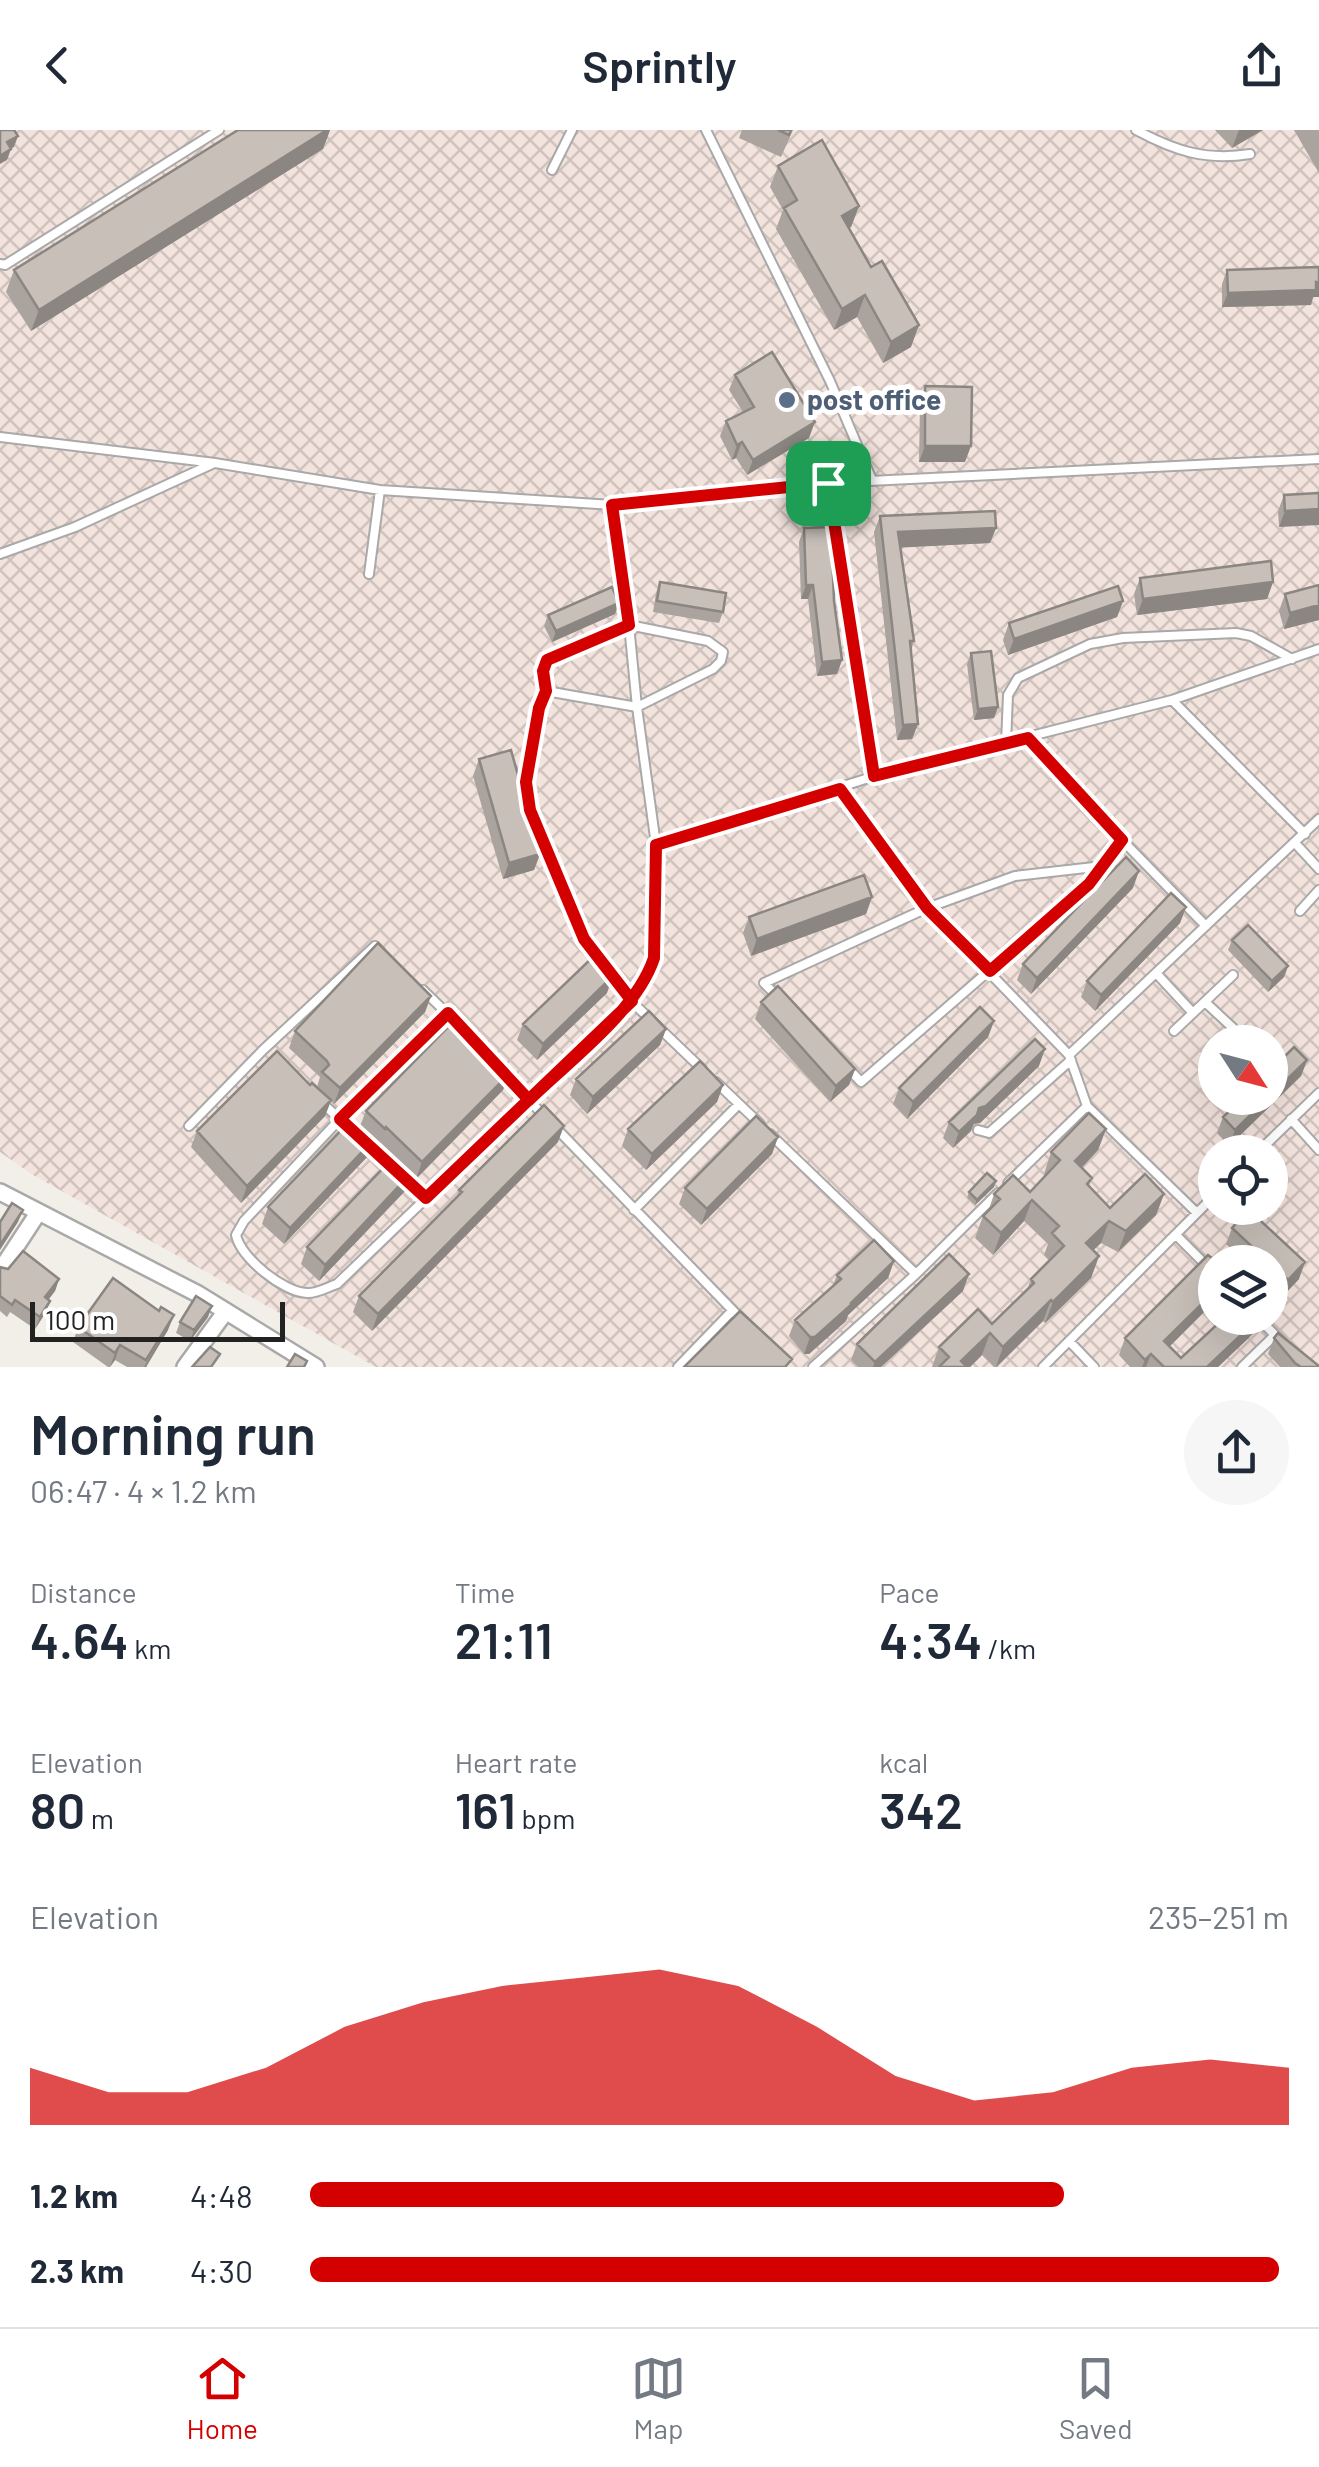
<!DOCTYPE html>
<meta charset="utf-8">
<style>
body{margin:0;font-family:Barlow,sans-serif;background:#f6f6f7;color:#1f2937;height:100vh;display:flex;flex-direction:column;font-size:38px;white-space:nowrap}
*{box-sizing:border-box;margin:0}
p{font-size:32px;color:#747a83}
.icon{flex:none;width:55px;height:55px;fill:none;stroke:currentColor;stroke-width:2;stroke-linecap:round;stroke-linejoin:round}
.map{position:relative;height:1237px;overflow:hidden}
.panel{display:flex;flex-direction:column;background:#fff;flex:1}
.panel>*{flex:none}
.needle{width:65px;rotate:126deg}
.fabs{position:absolute;left:1198px;top:895px;display:grid;gap:20px}
.fabs a{display:grid;place-items:center;width:90px;height:90px;border-radius:50%;background:#fff;box-shadow:0 10px 40px #0002;font-size:50px}
.scale{position:absolute;left:30px;bottom:25px;width:255px;box-sizing:border-box;padding-left:10px;border:5px solid #222;border-top:0;font-size:28px;line-height:35px;white-space:nowrap;color:#222;-webkit-text-stroke:8px #fff;paint-order:stroke}
.pin{position:absolute;display:grid;place-items:center;width:85px;height:85px;color:#fff;margin:-42px;border-radius:20px;box-shadow:0 5px 15px #0006}
.round{display:grid;place-items:center;flex:none;width:105px;height:105px;border-radius:52px;background:#f6f6f7}
.headline{display:flex;align-items:center;justify-content:space-between;height:170px;padding:0 30px}
h1{font-size:55px;font-weight:600;line-height:75px}
.figures{display:grid;grid-template-columns:repeat(3,1fr);gap:15px;height:170px;padding:10px 30px}
.figures div{display:grid;align-content:center}
.figures b{font-size:50px;font-weight:600}
.figures small{font-size:28px;font-weight:400}
.figures p{font-size:28px}
.chart{height:280px;padding:20px 30px}
.chart p{display:flex;justify-content:space-between}
.chart svg{width:100%;height:180px;margin-top:10px;fill:#d40000;opacity:.7}
ul{padding:0 30px;list-style:none;font-size:32px}
li{display:grid;grid-template-columns:160px 120px 1fr;align-items:center;height:75px}
li i{height:25px;border-radius:12px;background:#d40000}
header{display:flex;justify-content:space-between;align-items:center;height:130px;padding:0 30px;background:#fff;font-size:45px;font-weight:600}
.tab-bar{display:flex;justify-content:space-around;align-items:center;height:140px;border-top:2px solid #e0e1e3;background:#fff;font-size:28px;color:#747a83}
.tab-bar a{display:grid;justify-items:center;gap:5px}
.tab-bar .active{color:#d40000}
.map>svg:first-child{display:block}
</style>
<header><svg class="icon" aria-label="back" viewBox="0 0 24 24"><path d="M15 5l-7 7 7 7"/></svg>Sprintly<svg class="icon" aria-label="share" viewBox="0 0 24 24"><path d="M12 15V3M7 8l5-5 5 5M5 13v7h14v-7"/></svg></header>
<div class="map">
<svg width="1319" height="1237" viewBox="0 0 1319 1237">
<defs>
<pattern id="military-cross-hatch" width="8" height="8" patternUnits="userSpaceOnUse" patternTransform="scale(2.5)"><rect width="8" height="8" fill="#f3e3dd"/><path d="M0 0l8 8M0 8l8-8" fill="none" stroke="#d0c2bd"/></pattern>
</defs>
<rect width="100%" height="100%" fill="#f2efe9"/>
<!-- military -->
<path fill="url(#military-cross-hatch)" fill-rule="evenodd" d="M0 0H1319V1237H376L33 1045 0 1022ZM1215 912H1270V968H1215ZM1215 1022H1270V1078H1215ZM1215 1132H1270V1188H1215Z"/>
<g fill="none" stroke-linecap="round" stroke-linejoin="round">
<!-- service casing -->
<g stroke="#a9a9a9" stroke-width="12">
<path id="service" d="M706 0 830 251 872 350
M1136 0C1175 21 1206 31 1250 24
M552 40 572 0
M0 134 5 135 219 0
M0 307 215 333 380 360 613 375 828 353 1319 329
M828 353 875 646 1172 570 1319 519
M613 375 629 495 547 531 543 541 546 561 539 577 525 653 530 680 584 809 631 871 702 939
M0 424 75 397 212 334
M369 444 380 360
M546 561 637 577 629 495 708 511 723 522 721 531 713 539 637 577 656 715
M1172 570 1305 704
M1006 614 1008 565 1018 548 1090 514 1123 508 1236 503 1251 506 1292 529
M840 659 927 778 1069 925
M1122 710 1206 796
M1295 713 1319 739
M1300 781 1319 760
M1156 843 1193 883 1233 845
M423 860 460 896
M777 866 764 853 927 778 1015 746 1103 736
M1205 872 1233 898
M448 883 340 989 244 1091 236 1105C241 1128 283 1162 307 1163 316 1164 328 1157 337 1154L631 871 649 845 654 828 656 715 875 646
M1174 901 1193 883
M847 937 861 952 1089 754 1122 710 1028 608
M504 943 545 987
M716 952 760 994
M322 973 353 1001
M1087 976 1069 925 1319 689
M1291 989 1319 1020
M189 996 263 920 375 816 380 821
M555 997 744 1192
M978 1000 989 1003 1071 930
M770 1004 916 1144 813 1237
M367 1014 393 1038
M1258 1022 1319 963
M404 1047 426 1068
M1008 1053 1087 976 1197 1083
M634 1080 739 974
M1176 1105 1215 1144
M916 1144 998 1063
M1258 1188 1283 1213
M1069 1211 1094 1237
M678 1237 732 1181
M1043 1237 1215 1065
M1242 1237 1275 1205"/>
</g>
<!-- minor casing -->
<g stroke="#a9a9a9" stroke-width="20">
<path id="minor" d="M0 1062 198 1164 316 1237
M0 1141 38 1083
M185 1237 226 1181"/>
</g>
<!-- service -->
<use href="#service" stroke="#fff" stroke-width="8"/>
<!-- minor -->
<use href="#minor" stroke="#fff" stroke-width="15"/>
</g>
<!-- wall -->
<path fill="#aba49e" d="M238 0H330L323 19 31 201 6 162 14 140Z
M742 0H793L781 27 739 8Z
M1215 0H1263L1232 18Z
M1294 0H1319V43Z
M778 36 859 76 851 97 849 98 911 217 883 233 857 187 834 200 776 99 783 80 770 57Z
M1227 140 1313 167 1311 175 1222 177V154Z
M735 245 809 308 747 345 736 328 732 330 720 306 726 291 743 282 729 260Z
M925 256 965 332H919L920 273Z
M1319 363 1279 397 1278 381 1284 365Z
M880 386 996 398 990 413 900 417 914 511 911 521 918 594 912 609 897 610 874 402Z
M804 398 842 530 837 544 817 546 808 469H801L799 412Z
M1140 448 1273 452 1267 469 1137 485 1134 464Z
M660 452 723 482 719 493 653 482 656 463Z
M1319 455V490L1284 499 1279 481 1285 464Z
M1123 471 1117 487 1008 525 1003 510 1009 493Z
M619 473 615 484 552 512 544 496 548 485Z
M971 523 998 577 994 588 974 590 967 534Z
M479 629 540 724 534 740 503 749 473 646Z
M1133 758 1031 864 1017 850 1023 834Z
M872 767 866 784 751 826 743 803 749 787Z
M1186 777 1180 793 1095 881 1081 867 1087 851Z
M1232 810 1288 836 1284 847 1268 862 1228 820Z
M607 863 537 930 517 910 523 894Z
M431 866 425 882 334 974 331 971 325 986 241 1073 191 1017 197 1001 310 955 317 957 320 947 289 918 295 901Z
M761 872 855 939 849 955 830 972 755 889Z
M994 891 988 907 907 989 893 974 899 958Z
M666 899 660 915 587 984 570 965 576 949Z
M1307 930 1301 946 1229 1016 1217 1003 1223 987Z
M1039 936 980 993 974 994 971 1001 953 1018 943 1008 949 992Z
M509 944 503 960 416 1049 411 1044 406 1060 319 1151 301 1134 307 1117 400 1033 381 1013 379 1015 374 1011 368 1026 284 1114 262 1094 268 1077 360 996 366 981Z
M723 955 717 972 646 1040 622 1016 628 999Z
M1106 999 1098 1020 1082 1038 1092 1048 1089 1056 1110 1078 1164 1064 1156 1085 1118 1122 1101 1113 1093 1120 1099 1126 1091 1148 1045 1193 1043 1191 997 1237H994L982 1225 970 1237H932L939 1217 992 1194 1027 1160 1031 1149 1050 1131 1044 1125 1048 1114 1024 1091 993 1125 975 1108 983 1086 988 1082 994 1064 1030 1062 1046 1046 1044 1044 1051 1022Z
M778 1007 772 1024 701 1095 679 1074 685 1058Z
M558 1012 372 1201 353 1182 359 1166 457 1067 459 1060Z
M994 1057 975 1075 967 1068 969 1062Z
M1232 1098 1299 1149 1282 1167 1270 1156V1132H1245L1226 1114Z
M894 1131 888 1148 848 1185 846 1191 809 1224H804L789 1206 795 1190 833 1155 837 1145Z
M1215 1132V1171L1170 1216 1181 1228 1258 1199 1218 1237H1130L1119 1225 1125 1208Z
M0 1137 59 1149 55 1161 49 1169 50 1171 46 1182 35 1199 10 1182 7 1187 0 1181Z
M963 1161 881 1237H858L851 1230 857 1214Z
M159 1181 168 1200 146 1237H127L115 1230 110 1237H108L73 1212 78 1197Z
M208 1187 190 1211 176 1203 180 1192Z
M1274 1208 1319 1237H1280L1268 1224Z"/>
<!-- shaded-wall -->
<path fill="#8b8681" d="M327 0H330L323 19 31 201 39 180Z
M1239 0H1263L1232 18Z
M18 6 14 17 3 23 7 12Z
M11 19 7 30 0 34V26Z
M859 76 851 97 834 107 842 86Z
M1316 152 1319 153V167H1313L1311 175 1222 177 1228 163Z
M865 165 857 187 834 200 842 179Z
M919 195 911 217 883 233 891 212Z
M815 292 809 308 747 345 753 330Z
M742 312 736 328 732 330 737 315Z
M925 316H971L965 332H919Z
M1319 379V395L1279 397 1285 381Z
M996 398 990 413 893 418 898 402Z
M1273 452 1267 469 1137 485 1143 469Z
M806 455H813L808 469H801Z
M1123 471 1117 487 1008 525 1014 509Z
M619 473 615 484 552 512 556 501Z
M1319 475V490L1284 499 1290 483Z
M842 530 837 544 817 546 822 532Z
M998 577 994 588 974 590 978 579Z
M918 594 912 609 897 610 903 595Z
M540 724 534 740 503 749 509 733Z
M1139 741 1133 758 1031 864 1037 848Z
M872 767 866 784 751 826 757 809Z
M1186 777 1180 793 1095 881 1101 865Z
M1288 836 1284 847 1268 862 1272 851Z
M613 846 607 863 537 930 543 914Z
M431 866 425 882 334 974 340 958Z
M994 891 988 907 907 989 913 972Z
M666 899 660 915 587 984 593 967Z
M1045 919 1039 936 980 993 974 994 979 978Z
M1307 930 1301 946 1229 1016 1235 1000 1268 968H1270V966Z
M855 939 849 955 830 972 836 956Z
M509 944 503 960 416 1049 422 1032Z
M723 955 717 972 646 1040 652 1024Z
M331 970 325 986 241 1073 247 1056Z
M977 985 971 1001 953 1018 959 1002Z
M564 996 558 1012 372 1201 378 1184Z
M1106 999 1098 1020 1067 1053 1075 1031Z
M778 1007 772 1024 701 1095 707 1079Z
M374 1009 368 1026 284 1114 290 1098Z
M411 1043 406 1060 319 1151 325 1135Z
M996 1051 994 1057 975 1075 977 1070Z
M1164 1064 1156 1085 1118 1122 1126 1101Z
M1032 1070 1024 1091 993 1125 1001 1103Z
M23 1080 18 1092 0 1120V1115Z
M1109 1091 1101 1113 1078 1135 1086 1113Z
M1099 1126 1091 1148 1045 1193 1053 1172Z
M894 1131 888 1148 848 1185 846 1191 809 1224H804L810 1207 851 1173Z
M1305 1132 1299 1149 1282 1167 1288 1150Z
M969 1144 963 1161 881 1237H873L875 1232Z
M59 1149 55 1161 41 1179 45 1167Z
M1215 1161V1171L1159 1227 1164 1211Z
M1051 1170 1043 1191 996 1237 1003 1217Z
M50 1171 46 1182 35 1199 40 1187Z
M212 1176 208 1187 190 1211 194 1200Z
M174 1185 168 1200 146 1237H144Z
M1259 1188H1262L1258 1199 1218 1237H1207Z
M990 1203 982 1225 970 1237H959L961 1231Z
M120 1215 115 1230 110 1237 115 1223Z
M1151 1224 1146 1237H1142L1145 1230Z"/>
<!-- building -->
<path fill="#c7bfb8" stroke="#8b8681" stroke-width="2.5" d="M0 0H14L18 6 7 12 11 19 0 26Z
M238 0H327L39 180 14 140Z
M778 0H791L789 5Z
M822 10 859 76 842 86 871 137 882 131 919 195 891 212 865 165 842 179 784 78 797 70 778 36Z
M1319 137V153L1316 152V160L1228 163 1227 140Z
M772 222 815 292 753 330 742 312 737 315 726 291 754 277 735 245Z
M925 256 972 257 971 316H925Z
M1319 363V379L1285 381 1284 365Z
M995 381 996 398 898 402 914 511H910L918 594 903 595 880 386Z
M831 397 834 471 842 530 822 532 813 455H806L804 398Z
M1271 431 1273 452 1143 469 1140 448Z
M660 452 726 463 723 482 657 471Z
M1319 455V475L1290 483 1285 464Z
M1118 456 1123 471 1014 509 1009 493Z
M612 457 619 473 556 501 548 485Z
M991 521 998 577 978 579 971 523Z
M511 620 540 724 509 733 479 629Z
M1126 727 1139 741 1037 848 1023 834Z
M864 745 872 767 757 809 749 787Z
M1171 763 1186 777 1101 865 1087 851Z
M1248 795 1288 836 1272 851 1232 810Z
M378 813 431 866 340 958 322 942 329 935 327 931 295 901Z
M594 826 613 846 543 914 523 894Z
M778 856 855 939 836 956 761 872Z
M980 877 994 891 913 972 899 958Z
M649 881 666 899 593 967 576 949Z
M456 889 509 944 422 1032 386 997 385 999 366 981Z
M1035 909 1045 919 986 976 979 978 977 985 959 1002 949 992Z
M1294 917 1307 930 1270 966V941Z
M277 921 310 955 312 953 331 970 247 1056 197 1001Z
M700 931 723 955 652 1024 628 999Z
M1243 968H1268L1235 1000 1223 987Z
M544 975 564 996 378 1184 359 1166 462 1062 459 1060Z
M1089 983 1106 999 1075 1031 1092 1048 1087 1054 1110 1078 1145 1044 1164 1064 1126 1101 1109 1091 1086 1113 1099 1126 1053 1172 1051 1170 1003 1217 990 1203 961 1231 967 1237H939L949 1227 939 1217 978 1179 992 1194 1034 1153 1031 1149 1064 1116 1052 1103 1059 1096 1032 1070 1001 1103 983 1086 1000 1069 994 1064 1013 1045 1030 1062 1060 1030 1051 1022Z
M756 986 778 1007 707 1079 685 1058Z
M352 989 374 1009 290 1098 268 1077Z
M394 1027 411 1043 325 1135 307 1117Z
M987 1043 996 1051 977 1070 969 1062Z
M12 1073 23 1080 0 1115V1092Z
M1249 1080 1305 1132 1288 1150 1232 1098Z
M874 1110 894 1131 851 1173 852 1174 815 1207H810L795 1190 841 1149 837 1145Z
M23 1121 59 1149 45 1167 50 1171 40 1187 15 1170 12 1175 0 1166V1137L8 1139Z
M949 1124 969 1144 875 1232 857 1214Z
M1208 1125 1217 1132H1215V1161L1164 1211 1181 1228 1224 1188H1259L1207 1237H1164L1151 1224 1145 1230 1125 1208Z
M113 1148 159 1181 161 1177 174 1185 146 1230 120 1215 115 1223 78 1197Z
M196 1166 212 1176 194 1200 180 1192Z
M740 1181 792 1229 785 1237H684Z
M1278 1203 1319 1236V1237H1301L1295 1233 1274 1208Z
M210 1217 220 1224 211 1237H192Z
M295 1224 307 1231 304 1237H287Z"/>
<g fill="none" stroke-linecap="round" stroke-linejoin="round">
<!-- route casing -->
<g stroke="#fff" stroke-width="20">
<path id="route" d="M828 353 612 375 629 495 547 530 543 541 546 561 539 578 526 652 530 680 584 809 632 871 426 1068 340 989 448 883 529 970C570 930 636 882 654 828L656 715 840 659 927 778 990 841 1089 754 1122 710 1028 608 874 646 828 353"/>
</g>
<!-- route -->
<use href="#route" stroke="#d40000" stroke-width="12"/>
</g>
<!-- markers -->
<circle fill="#5c6f8a" stroke="#fff" stroke-width="4" cx="787" cy="270" r="10"/>
<g text-anchor="middle" stroke-width="10" stroke-linejoin="round" paint-order="stroke">
<!-- service labels -->
<g font-size="28" font-weight="bold" fill="#4e5e75" stroke="#fff" text-anchor="start">
<text x="807" y="280">post office</text>
</g>
</g>
</svg>
<div class="fabs">
<a><svg class="needle" viewBox="-14 -14 28 28"><path d="M0-13l5 13h-10z" fill="#e53935"/><path d="M0 13l5-13h-10z" fill="#747a83"/></svg></a>
<a><svg class="icon" aria-label="locate" viewBox="0 0 24 24"><circle cx="12" cy="12" r="6"/><path d="M12 2v4M12 18v4M2 12h4M18 12h4"/></svg></a>
<a><svg class="icon" aria-label="layers" viewBox="0 0 24 24"><path d="M12 4l9 5-9 5-9-5zM3 14l9 5 9-5"/></svg></a>
</div>
<div class="scale">100 m</div>
<div class="pin" style="left:828px;top:353px;background:#1e9e55"><svg class="icon" aria-label="arrive" viewBox="0 0 24 24"><path d="M6 21V4h12l-3 4 3 4H6"/></svg></div>
</div>
<section class="panel">
<div class="headline"><div><h1>Morning run</h1><p>06:47 · 4 × 1.2 km</p></div><a class="round"><svg class="icon" aria-label="share" viewBox="0 0 24 24"><path d="M12 15V3M7 8l5-5 5 5M5 13v7h14v-7"/></svg></a></div>
<div class="figures">
<div><p>Distance</p><b>4.64<small> km</small></b></div>
<div><p>Time</p><b>21:11</b></div>
<div><p>Pace</p><b>4:34<small> /km</small></b></div>
</div>
<div class="figures">
<div><p>Elevation</p><b>80<small> m</small></b></div>
<div><p>Heart rate</p><b>161<small> bpm</small></b></div>
<div><p>kcal</p><b>342</b></div>
</div>
<div class="chart"><p><span>Elevation</span>235–251 m</p>
<svg viewBox="0 0 160 44" preserveAspectRatio="none"><path d="M0 44V30L10 36L20 36L30 30L40 20L50 14L60 10L70 8L80 6L90 10L100 20L110 32L120 38L130 36L140 30L150 28L160 30V44z"/></svg>
</div>
<ul>
<li><b>1.2 km</b>4:48<i style="width:77%"></i></li>
<li><b>2.3 km</b>4:30<i style="width:99%"></i></li>
</ul>
</section>
<nav class="tab-bar">
<a class="active"><svg class="icon" aria-label="home" viewBox="0 0 24 24"><path d="M3 11l9-7 9 7M6 9v11h12V9"/></svg>Home</a>
<a><svg class="icon" aria-label="map" viewBox="0 0 24 24"><path d="M3 6l6-2 6 2 6-2v14l-6 2-6-2-6 2zM9 4v14M15 6v14"/></svg>Map</a>
<a><svg class="icon" aria-label="saved" viewBox="0 0 24 24"><path d="M7 4h10v16l-5-4-5 4z"/></svg>Saved</a>
</nav>
